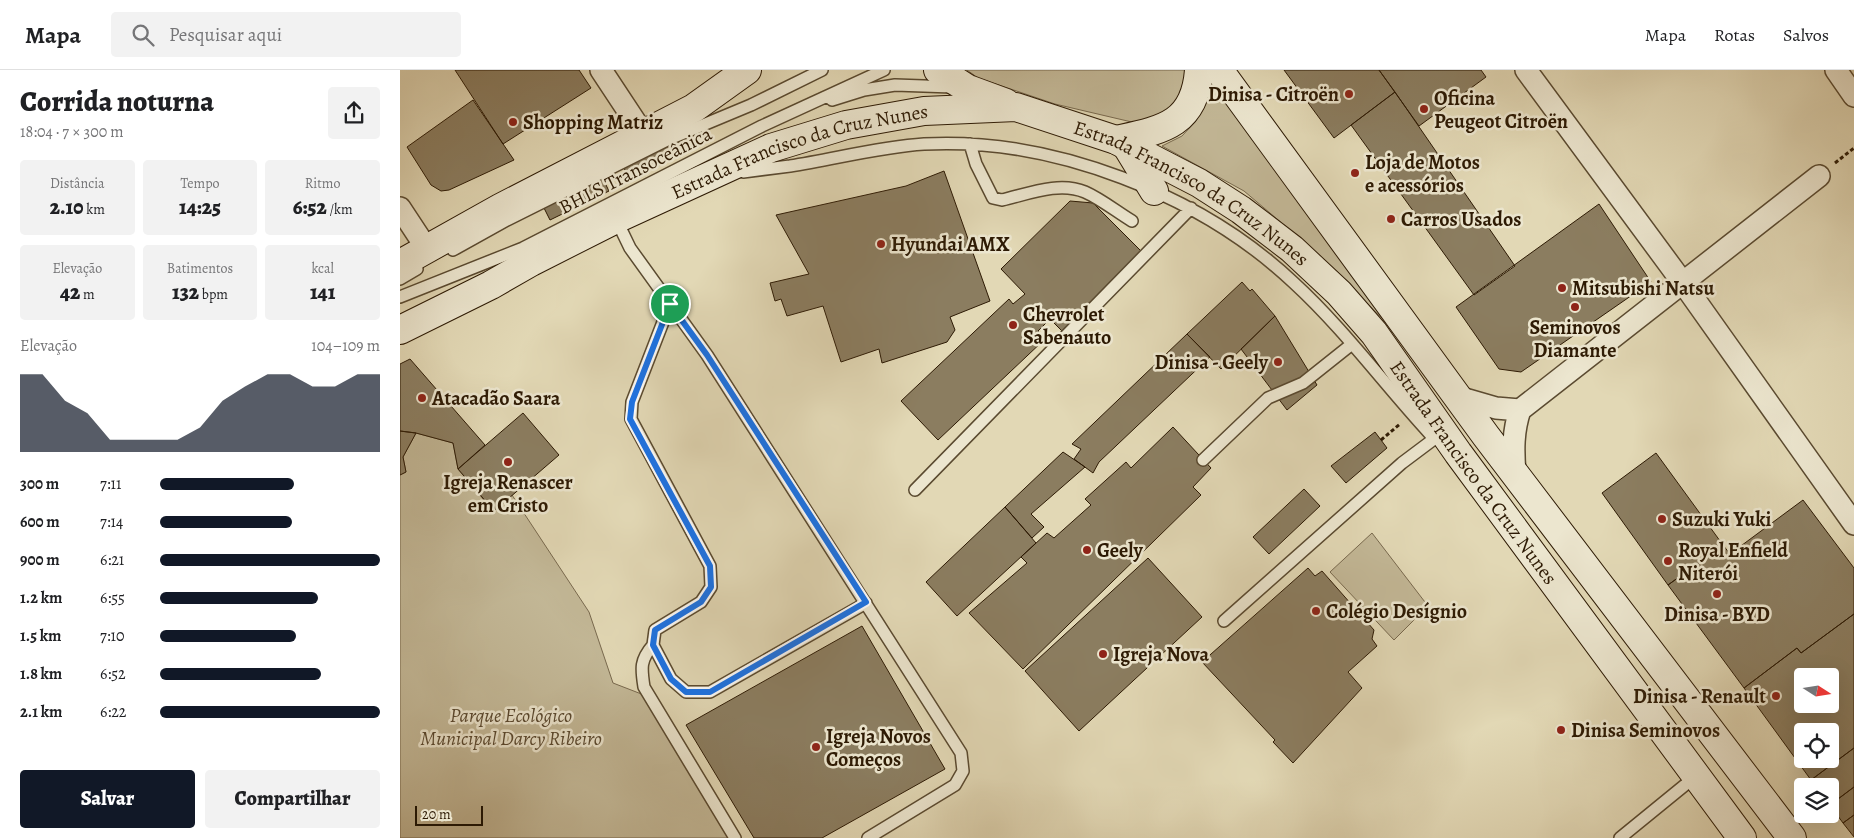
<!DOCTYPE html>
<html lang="pt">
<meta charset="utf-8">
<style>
body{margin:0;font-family:Alegreya,serif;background:#f2f2f2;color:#202124;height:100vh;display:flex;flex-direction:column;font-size:19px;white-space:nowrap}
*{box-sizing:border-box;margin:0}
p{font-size:16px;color:#757577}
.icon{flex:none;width:28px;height:28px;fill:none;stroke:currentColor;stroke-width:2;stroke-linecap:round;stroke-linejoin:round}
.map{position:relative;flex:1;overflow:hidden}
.drawer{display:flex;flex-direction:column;background:#fff;width:400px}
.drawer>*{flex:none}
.needle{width:32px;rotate:102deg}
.buttons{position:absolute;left:1394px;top:598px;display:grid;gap:10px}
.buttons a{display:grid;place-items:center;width:45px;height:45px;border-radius:5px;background:#fff;box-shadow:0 5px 20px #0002;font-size:25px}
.scale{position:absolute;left:15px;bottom:12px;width:68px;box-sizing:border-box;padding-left:5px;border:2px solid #2d1a04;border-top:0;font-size:14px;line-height:18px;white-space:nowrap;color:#2d1a04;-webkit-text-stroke:4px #ece6cf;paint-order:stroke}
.pin{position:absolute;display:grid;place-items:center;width:42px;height:42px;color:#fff;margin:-21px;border:2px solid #fff;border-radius:50%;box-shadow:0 1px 5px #0007}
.round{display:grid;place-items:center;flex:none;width:52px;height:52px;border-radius:5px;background:#f2f2f2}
.overview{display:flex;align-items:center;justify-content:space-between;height:85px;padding:0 20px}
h1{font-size:28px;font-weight:800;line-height:38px}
.metrics{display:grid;grid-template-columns:repeat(3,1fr);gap:8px;height:85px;padding:5px 20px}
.metrics div{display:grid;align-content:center;border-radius:5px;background:#f2f2f2;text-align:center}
.metrics b{font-size:21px;font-weight:800}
.metrics small{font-size:14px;font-weight:400}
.metrics p{font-size:14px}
.chart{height:140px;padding:10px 20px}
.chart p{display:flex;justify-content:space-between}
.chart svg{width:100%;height:90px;margin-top:5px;fill:#111827;opacity:.7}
.button{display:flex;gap:10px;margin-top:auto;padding:10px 20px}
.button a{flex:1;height:58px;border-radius:5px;background:#111827;color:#fff;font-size:20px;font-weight:800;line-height:58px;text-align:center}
.button a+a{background:#f2f2f2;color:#202124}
ul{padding:0 20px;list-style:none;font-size:16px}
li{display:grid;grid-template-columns:80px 60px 1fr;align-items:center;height:38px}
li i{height:12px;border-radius:6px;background:#111827}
header{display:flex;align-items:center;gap:30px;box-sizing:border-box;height:70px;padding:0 25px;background:#fff;border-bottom:1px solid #e0e0e0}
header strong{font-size:24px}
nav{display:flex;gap:28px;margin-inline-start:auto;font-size:18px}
.search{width:350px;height:45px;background:#f2f2f2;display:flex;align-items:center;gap:12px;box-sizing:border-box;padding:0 18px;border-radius:5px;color:#757577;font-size:19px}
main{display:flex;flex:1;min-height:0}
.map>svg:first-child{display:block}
</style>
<header>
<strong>Mapa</strong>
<div class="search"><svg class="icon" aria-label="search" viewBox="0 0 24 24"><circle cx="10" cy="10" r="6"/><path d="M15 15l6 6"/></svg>Pesquisar aqui</div>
<nav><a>Mapa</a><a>Rotas</a><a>Salvos</a></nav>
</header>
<main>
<section class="drawer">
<div class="overview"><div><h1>Corrida noturna</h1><p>18:04 · 7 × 300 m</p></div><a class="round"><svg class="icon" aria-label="share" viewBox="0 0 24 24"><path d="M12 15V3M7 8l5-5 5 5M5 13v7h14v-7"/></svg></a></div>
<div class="metrics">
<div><p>Distância</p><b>2.10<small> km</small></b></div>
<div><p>Tempo</p><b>14:25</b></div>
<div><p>Ritmo</p><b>6:52<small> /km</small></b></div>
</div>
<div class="metrics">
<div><p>Elevação</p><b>42<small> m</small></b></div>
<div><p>Batimentos</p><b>132<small> bpm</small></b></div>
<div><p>kcal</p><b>141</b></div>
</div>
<div class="chart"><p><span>Elevação</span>104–109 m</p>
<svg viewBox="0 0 160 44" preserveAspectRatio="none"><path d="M0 44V6L10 6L20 19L30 25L40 38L50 38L60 38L70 38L80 32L90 19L100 12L110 6L120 6L130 12L140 12L150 6L160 6V44z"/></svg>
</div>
<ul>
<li><b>300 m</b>7:11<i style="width:61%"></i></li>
<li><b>600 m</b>7:14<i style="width:60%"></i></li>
<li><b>900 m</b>6:21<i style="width:100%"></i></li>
<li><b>1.2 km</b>6:55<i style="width:72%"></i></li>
<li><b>1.5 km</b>7:10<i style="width:62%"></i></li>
<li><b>1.8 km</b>6:52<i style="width:73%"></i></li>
<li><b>2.1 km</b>6:22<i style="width:100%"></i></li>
</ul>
<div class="button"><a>Salvar</a><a>Compartilhar</a></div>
</section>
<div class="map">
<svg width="1454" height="768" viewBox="0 0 1454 768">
<rect width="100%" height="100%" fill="#e2d8b5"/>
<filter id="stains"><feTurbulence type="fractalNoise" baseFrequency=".004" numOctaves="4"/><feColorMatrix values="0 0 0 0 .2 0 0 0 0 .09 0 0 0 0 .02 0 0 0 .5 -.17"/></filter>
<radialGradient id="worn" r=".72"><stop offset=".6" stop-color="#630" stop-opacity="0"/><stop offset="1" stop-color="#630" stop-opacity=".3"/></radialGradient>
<!-- green -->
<path fill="#c3b897" stroke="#78694e" d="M567 0H787L784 17 778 30 770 41 736 53 655 34 578 8Z
M814 10 994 260 903 171 844 121 762 76 782 66 796 51Z
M16 363 53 373 58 399 93 441 112 425 189 542 213 613 244 625 328 768H0V405L6 402 3 387Z
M972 463 1028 536 994 570 930 502Z"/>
<!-- building -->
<path fill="#8b7d60" stroke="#2d1a04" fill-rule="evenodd" d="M55 0H179L191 18 103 74Z
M884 0H979L995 22 934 68Z
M979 0H1081L1086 7 1019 56Z
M995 22 1115 196 1074 225 951 55Z
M73 30 114 90 49 120 41 121 31 115 7 77Z
M283 68 289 81 230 110 224 98Z
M544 101 590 231 550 247 555 260 547 272 482 293 479 279 441 292 423 236 387 246 381 229 375 231 370 213 409 204 376 145 506 116Z
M203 109 209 121 150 150 144 138Z
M670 131 693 133 742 182 662 261 650 249 638 261 645 269 538 370 501 331 609 229 613 234 625 224 601 199Z
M1199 134 1251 212 1121 302 1099 299 1056 237Z
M842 212 850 221 852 219 875 246 821 299 787 264Z
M875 246 917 315 887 340 841 279Z
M787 264 810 287 699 392 693 403 674 389 681 379 672 374Z
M10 289 85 375 58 399 53 373 16 363 0 361V294Z
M123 343 159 385 94 441 58 399Z
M773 357 811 398 793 417 801 425 623 599 569 543 627 493 621 487 647 463 654 468 691 435 685 429 726 392 731 398Z
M0 361 16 363 3 387 6 402 0 405Z
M975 362 987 378 946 413 931 396Z
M663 382 685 397 631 444 644 457 632 468 605 437Z
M1256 383 1323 475 1268 515 1202 423Z
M904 419 920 436 869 484 853 467Z
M1403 430 1454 498V544L1401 583 1397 578 1344 618 1268 515 1323 475 1330 484Z
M605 437 636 473 557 546 526 512Z
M748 488 802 547 679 661 625 601Z
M908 498 915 506 922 501 974 560 972 569 977 576 948 602 962 618 893 693 873 672 875 670 802 592Z
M1454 544V678L1411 710 1344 618 1397 578 1401 583ZM1402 606H1430V634H1402ZM1402 661H1430V689H1402Z
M462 556 545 699 422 768H354L286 655Z
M1454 678V717L1430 735V716H1416L1411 710Z
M1454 717V745L1443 753 1430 735Z
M1454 745V767L1443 753Z"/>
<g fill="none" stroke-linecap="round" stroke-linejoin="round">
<!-- lane casing -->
<g stroke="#5a4a30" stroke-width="14">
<path id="lane" d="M432 30 464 20 495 15 552 17
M570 74 576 94 593 128 602 130C628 124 659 111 685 122 701 129 717 142 732 151
M343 102C359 100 375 98 390 96 435 89 479 77 524 74 653 67 801 125 894 213 944 259 984 314 1030 364
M216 149 230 178 307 285 561 683 563 701 555 715 468 768
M53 180 107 150 267 70 351 35 422 0
M0 209 17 199
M0 227 123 178 362 56 484 0
M270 234 232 332 231 349 310 496 311 517 301 532 255 560 253 575 271 609 286 622H310L466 533
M803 390 868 328 903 313 952 274
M515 420 791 138
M824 551 1002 393 1034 369
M253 575C240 590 241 598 244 617L335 768
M1220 768 1296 706"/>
</g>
<!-- street casing -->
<g stroke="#5a4a30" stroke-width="24">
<path id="street" d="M201 0 244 65
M1126 0 1283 213 1454 454
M1436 0 1454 26
M0 138 27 179
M1058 327 1096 338 1120 340C1113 361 1113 380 1115 403
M1120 340 1419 106"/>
</g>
<!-- secondary casing -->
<g stroke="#2d1a04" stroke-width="30">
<g id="secondary">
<path d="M538 0 568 19 606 33"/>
<path d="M819 0 1086 366 1392 768"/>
<path d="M716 70C762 60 795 55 799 0"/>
<path d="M726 75 754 121"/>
<path d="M0 194 100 138 294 38 347 0"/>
<path id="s1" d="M0 260 91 215 131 192 216 149 371 78 446 55 524 41 616 37 716 70 799 113 841 140 892 179 939 223 974 263 1058 383 1342 768"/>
</g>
</g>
<!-- path -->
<path stroke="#2d1a04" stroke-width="3" stroke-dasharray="4 2.5" stroke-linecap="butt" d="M1435 93 1454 78
M981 370 1000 354"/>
<!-- lane -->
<use href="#lane" stroke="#ece6cf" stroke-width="11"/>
<!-- street -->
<use href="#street" stroke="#ece6cf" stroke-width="21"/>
<!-- secondary -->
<use href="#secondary" stroke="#ece6cf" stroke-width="28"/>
</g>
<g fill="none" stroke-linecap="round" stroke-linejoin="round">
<!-- route casing -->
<g stroke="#fff" stroke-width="10">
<path id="route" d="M270 234 307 285 466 532 310 622H286L271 609 253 575 255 560 301 532 311 517 310 496 230 349 232 332Z"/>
</g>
<!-- route -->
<use href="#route" stroke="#1a73e8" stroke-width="6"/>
</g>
<!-- markers -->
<g fill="#8f2418" stroke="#ece6cf" stroke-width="2">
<circle cx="949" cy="24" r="5"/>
<circle cx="1024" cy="39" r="5"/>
<circle cx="113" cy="52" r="5"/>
<circle cx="955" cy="103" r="5"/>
<circle cx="991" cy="149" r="5"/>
<circle cx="481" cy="174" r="5"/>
<circle cx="1162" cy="218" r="5"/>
<circle cx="1175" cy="237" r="5"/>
<circle cx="613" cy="255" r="5"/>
<circle cx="878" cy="292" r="5"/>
<circle cx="22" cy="328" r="5"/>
<circle cx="108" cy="392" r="5"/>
<circle cx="1262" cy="449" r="5"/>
<circle cx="687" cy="480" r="5"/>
<circle cx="1268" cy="491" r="5"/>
<circle cx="1317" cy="524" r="5"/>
<circle cx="916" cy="541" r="5"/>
<circle cx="703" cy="584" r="5"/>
<circle cx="1376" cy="626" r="5"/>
<circle cx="1161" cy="660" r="5"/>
<circle cx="416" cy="677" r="5"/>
</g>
<g text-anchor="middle" stroke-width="5" stroke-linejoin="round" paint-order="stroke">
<!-- poi labels -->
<g font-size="20" font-weight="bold" fill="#2d1a04" stroke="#ece6cf" text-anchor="start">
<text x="939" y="31" text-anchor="end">Dinisa - Citroën</text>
<text x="1034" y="35">Oficina<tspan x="1034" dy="23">Peugeot Citroën</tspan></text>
<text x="123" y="59">Shopping Matriz</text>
<text x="965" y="99">Loja de Motos<tspan x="965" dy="23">e acessórios</tspan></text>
<text x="1001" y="156">Carros Usados</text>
<text x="491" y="181">Hyundai AMX</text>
<text x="1172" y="225">Mitsubishi Natsu</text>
<text x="623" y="251">Chevrolet<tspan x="623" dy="23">Sabenauto</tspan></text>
<text x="1175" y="264" text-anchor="middle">Seminovos<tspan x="1175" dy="23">Diamante</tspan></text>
<text x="868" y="299" text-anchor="end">Dinisa - Geely</text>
<text x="32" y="335">Atacadão Saara</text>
<text x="108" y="419" text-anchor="middle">Igreja Renascer<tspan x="108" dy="23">em Cristo</tspan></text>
<text x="1272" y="456">Suzuki Yuki</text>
<text x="697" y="487">Geely</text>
<text x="1278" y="487">Royal Enfield<tspan x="1278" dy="23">Niterói</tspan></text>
<text x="926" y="548">Colégio Desígnio</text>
<text x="1317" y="551" text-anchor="middle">Dinisa - BYD</text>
<text x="713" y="591">Igreja Nova</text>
<text x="1366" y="633" text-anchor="end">Dinisa - Renault</text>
<text x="1171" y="667">Dinisa Seminovos</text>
<text x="426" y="673">Igreja Novos<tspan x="426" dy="23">Começos</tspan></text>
</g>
<!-- street labels -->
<g font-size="20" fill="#2d1a04" stroke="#ece6cf">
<text dy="7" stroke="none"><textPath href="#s1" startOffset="440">Estrada Francisco da Cruz Nunes</textPath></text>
<text transform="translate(235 100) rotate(-27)" y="7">BHLS Transoceânica</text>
<text dy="7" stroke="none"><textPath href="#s1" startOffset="860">Estrada Francisco da Cruz Nunes</textPath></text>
<text dy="7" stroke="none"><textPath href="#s1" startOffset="1265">Estrada Francisco da Cruz Nunes</textPath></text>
</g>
<!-- park labels -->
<g font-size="20" font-style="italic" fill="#5a4930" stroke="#ece6cf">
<text x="111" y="652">Parque Ecológico<tspan x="111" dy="23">Municipal Darcy Ribeiro</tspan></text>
</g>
</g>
<rect width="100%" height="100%" filter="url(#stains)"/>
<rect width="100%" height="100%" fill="url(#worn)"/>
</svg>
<div class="buttons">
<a><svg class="needle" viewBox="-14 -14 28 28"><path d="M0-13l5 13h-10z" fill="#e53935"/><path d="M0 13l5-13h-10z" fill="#757577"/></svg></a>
<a><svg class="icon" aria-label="locate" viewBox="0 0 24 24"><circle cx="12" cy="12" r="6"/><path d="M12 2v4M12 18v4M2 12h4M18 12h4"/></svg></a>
<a><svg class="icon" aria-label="layers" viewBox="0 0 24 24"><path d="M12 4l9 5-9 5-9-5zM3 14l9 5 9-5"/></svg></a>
</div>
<div class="scale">20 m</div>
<div class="pin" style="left:270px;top:234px;background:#1e9e55"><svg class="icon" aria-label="arrive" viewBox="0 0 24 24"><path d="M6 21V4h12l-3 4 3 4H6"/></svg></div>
</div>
</main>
